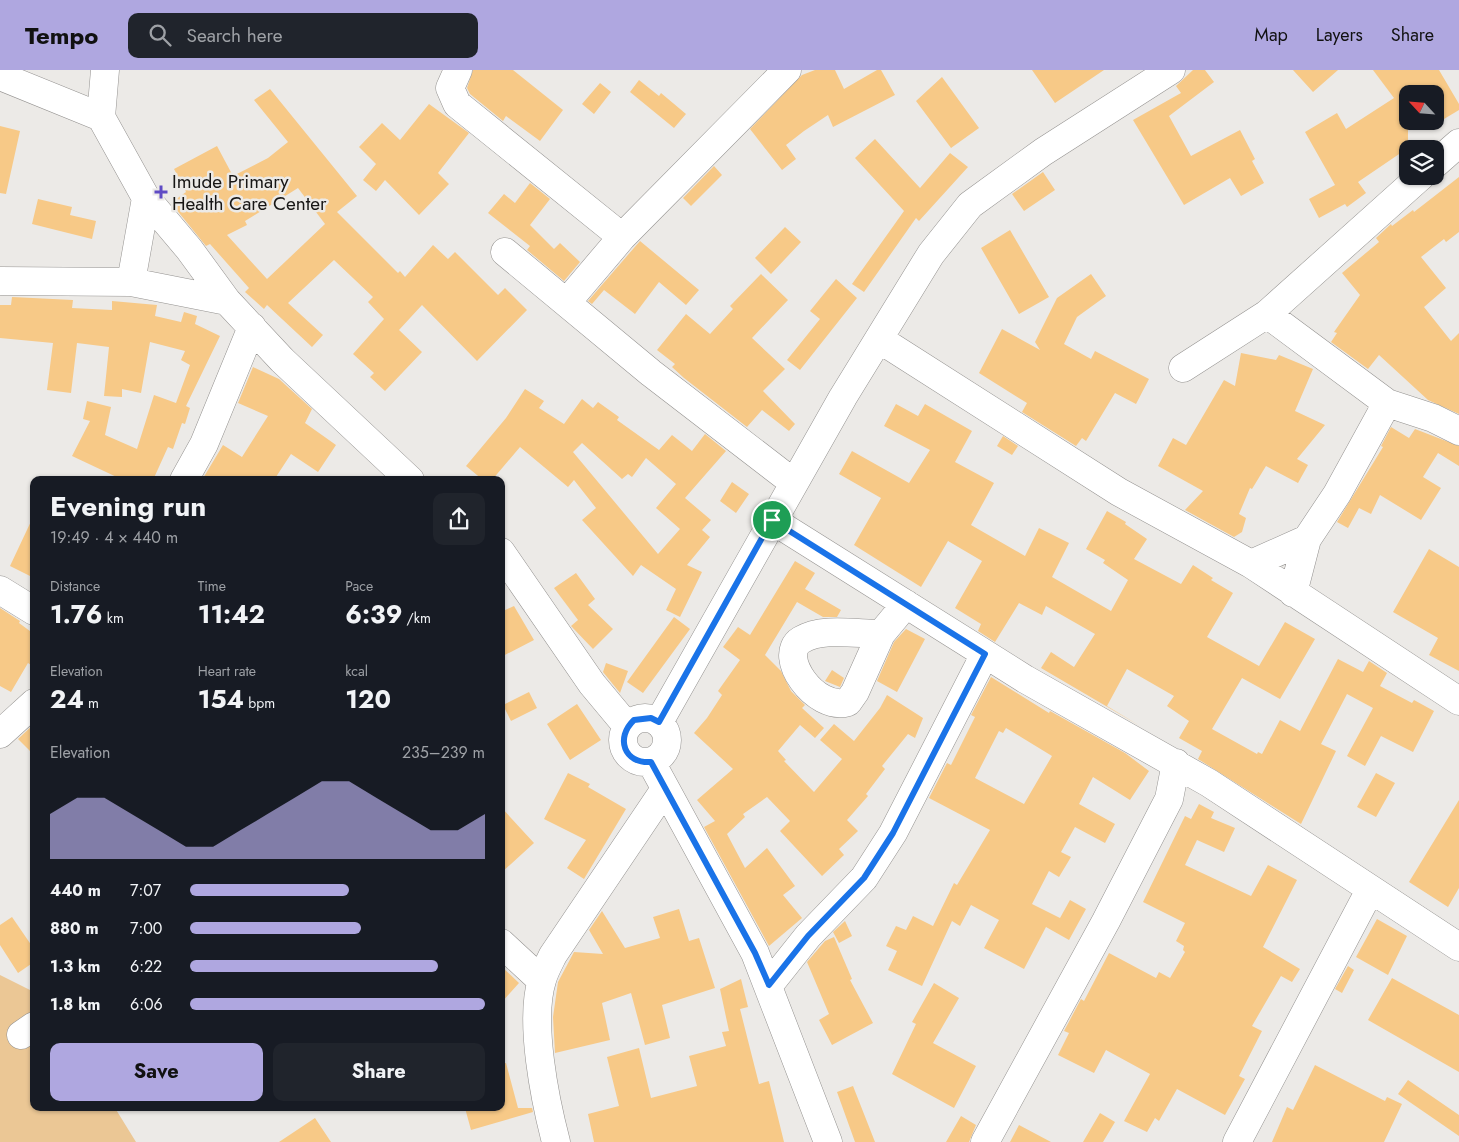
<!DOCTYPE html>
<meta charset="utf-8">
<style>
body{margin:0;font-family:Jost,sans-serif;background:#20242c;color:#f1f3f6;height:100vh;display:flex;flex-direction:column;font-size:19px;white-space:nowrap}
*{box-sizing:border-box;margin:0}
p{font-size:16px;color:#9ea1a6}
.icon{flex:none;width:28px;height:28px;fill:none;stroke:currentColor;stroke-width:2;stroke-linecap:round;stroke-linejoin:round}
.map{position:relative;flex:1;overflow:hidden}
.side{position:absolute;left:30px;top:406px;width:475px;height:635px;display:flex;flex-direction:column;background:#171b24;border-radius:10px;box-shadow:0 1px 4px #0004}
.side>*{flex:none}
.needle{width:32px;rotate:296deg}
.fabs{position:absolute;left:1399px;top:15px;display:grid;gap:10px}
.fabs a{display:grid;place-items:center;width:45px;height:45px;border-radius:10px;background:#171b24;box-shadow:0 1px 4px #0004;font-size:25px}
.pin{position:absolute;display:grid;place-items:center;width:42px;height:42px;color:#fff;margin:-21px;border:2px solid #fff;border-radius:50%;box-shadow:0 1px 5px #0007}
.round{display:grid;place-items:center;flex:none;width:52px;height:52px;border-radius:10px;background:#20242c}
.overview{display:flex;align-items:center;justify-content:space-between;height:85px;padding:0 20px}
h1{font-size:28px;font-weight:700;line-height:38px}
.stats{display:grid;grid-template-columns:repeat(3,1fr);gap:8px;height:85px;padding:5px 20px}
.stats div{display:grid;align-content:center}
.stats b{font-size:25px;font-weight:700}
.stats small{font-size:14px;font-weight:400}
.stats p{font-size:14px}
.chart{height:140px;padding:10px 20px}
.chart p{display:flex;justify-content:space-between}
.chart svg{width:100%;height:90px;margin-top:5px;fill:#afa7e0;opacity:.7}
.primary-button{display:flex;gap:10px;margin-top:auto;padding:10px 20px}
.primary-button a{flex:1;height:58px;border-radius:10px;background:#afa7e0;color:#111;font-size:20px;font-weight:700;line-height:58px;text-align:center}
.primary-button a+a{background:#20242c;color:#f1f3f6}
ul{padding:0 20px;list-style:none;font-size:16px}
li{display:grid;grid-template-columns:80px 60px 1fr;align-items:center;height:38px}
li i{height:12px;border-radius:6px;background:#afa7e0}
header{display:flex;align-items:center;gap:30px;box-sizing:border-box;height:70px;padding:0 25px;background:#afa7e0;color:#111}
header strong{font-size:24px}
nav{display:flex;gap:28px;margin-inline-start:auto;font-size:18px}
.search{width:350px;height:45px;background:#20242c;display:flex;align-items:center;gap:12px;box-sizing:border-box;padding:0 18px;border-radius:10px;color:#9ea1a6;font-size:19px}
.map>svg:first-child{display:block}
</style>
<header>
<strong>Tempo</strong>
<div class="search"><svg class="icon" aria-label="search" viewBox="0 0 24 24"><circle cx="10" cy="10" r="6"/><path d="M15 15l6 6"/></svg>Search here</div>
<nav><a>Map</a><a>Layers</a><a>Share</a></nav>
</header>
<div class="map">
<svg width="1459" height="1072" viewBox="0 0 1459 1072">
<rect width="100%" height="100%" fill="#eceae7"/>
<!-- green -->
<path fill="#ebc795" d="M0 905 34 922V1038H115L136 1072H0Z"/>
<!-- building -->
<path fill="#f7c987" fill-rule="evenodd" d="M473 0H513L563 40 540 71 506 46 503 51 470 24 467 18Z
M815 0H835L844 19 877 0H881L895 25 833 57 828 45 804 61 786 75 796 89 782 100 750 59 802 5Z
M1032 0H1104L1055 33Z
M1193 0H1205L1214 12 1169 46 1191 86 1240 60 1255 89 1252 91 1264 113 1241 126 1230 108 1184 135 1133 50 1181 23 1176 16Z
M1293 0H1338L1313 22Z
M1373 0H1439L1459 34V40L1444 49 1435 36V24H1408V51H1414L1408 56V78L1358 112 1366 123 1347 137 1345 134 1319 148 1309 129 1335 115 1305 62 1337 43 1346 59 1394 28Z
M942 7 979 58 951 78 916 31Z
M639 10 659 26 661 23 686 44 674 58 630 22Z
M600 13 611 22 594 44 582 34Z
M270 19 357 126 337 142 398 203 400 201 405 207 433 175 448 189 455 182 498 225 505 218 527 240 477 291 422 235 399 260 422 282 385 321 370 307 374 303 353 284 384 249 368 232 373 227 334 190 288 233 323 265 312 277 267 235 264 239 245 222 249 218 210 174 206 176 171 133 186 122 174 99 217 76 233 106 268 88 288 72 254 30ZM298 118 325 154 267 209 227 165 247 155 245 151Z
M429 34 469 63 438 103 449 114 419 145 385 110 376 121 363 110 376 94 359 77 382 53 400 70Z
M0 56 20 61 6 124 0 123Z
M875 69 920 118 950 83 968 97 919 151 916 148 864 222 852 214 904 141 855 88Z
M714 96 722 105 691 136 683 128Z
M1043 102 1055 120 1024 141 1012 124Z
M1459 107V162L1446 172 1444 169 1421 187 1446 218 1424 237 1451 271 1459 263V344L1428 330 1379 285 1368 299 1331 272 1337 263 1334 262 1360 225 1342 203 1379 172 1376 168 1391 154 1392 156 1413 140 1414 142Z
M530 113 550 129 530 155 554 179 560 173 580 192 564 211 527 180 530 176 488 143 504 124 515 133Z
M38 129 72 137 70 145 96 151 92 169 32 154Z
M785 157 801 172 771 204 755 188Z
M1010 160 1049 227 1019 244 981 178Z
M640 171 699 220 686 235 659 212 635 244 604 220 592 234 588 231Z
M761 204 788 230 752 268 785 299 763 321 795 354 789 361 762 340 747 357 684 308 672 297 675 294 657 280 686 244 710 264 733 239 730 236Z
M1091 204 1106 226 1077 247 1064 274 1091 289 1095 281 1149 309 1136 334 1115 323 1086 371 1082 368 1076 376 1022 342 1027 333 979 303 1002 259 1040 280 1035 272 1057 228Z
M836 209 857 228 800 300 787 290 820 249 810 241Z
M12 227 73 230 72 238 112 240V231L157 235 155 246 181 252 184 242 197 246 195 254 220 266 186 336 190 338 185 354 182 353 173 379 168 377 153 410H123L72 386 90 351 83 349 87 331 111 337 105 365 137 379 154 325 176 333 190 295 181 290 185 281 150 272 141 323 122 319V327L104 326 109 277 77 273 71 323 47 320 53 273 0 268V235H11Z
M1241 283 1276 290 1279 285 1313 299 1295 341 1325 355 1297 389 1308 395 1298 413 1266 396 1252 419 1250 418 1239 444 1246 448 1242 462 1234 467 1185 440 1203 421 1158 396 1173 368 1186 375 1224 310 1235 316Z
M253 297 279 309 312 339 305 353 336 375 318 402 291 384 274 410H202L223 375 242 387 268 346 238 333Z
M525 319 544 331 539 338 564 354 582 329 593 338 598 332 619 347 617 350 659 380 672 365 692 381 705 364 726 381 685 428 711 450 702 460 710 467 687 495 702 502 680 547 666 540 676 519 641 495 633 506 582 450 596 438 574 410 568 417 520 377 492 410H483L466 396 506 348ZM582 373 622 409 628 404 632 407 646 388 676 414 656 438 680 459 658 484 573 382Z
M896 334 918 346 925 334 972 361 955 392 994 413 971 455 1025 486 1039 458 1069 473 1052 507 1111 541 1128 510 1103 493 1105 490 1086 479 1107 441 1126 452 1125 454 1147 469 1134 489 1181 514 1193 495 1213 508 1211 510 1233 523 1207 567 1259 596 1285 552 1315 569 1280 629 1242 608 1212 659 1257 684 1258 682 1262 684 1280 650 1300 661 1338 589 1363 602 1369 591 1387 603 1380 616 1412 633 1414 630 1434 641 1413 682 1381 666 1365 696 1347 686 1373 638 1347 624 1321 674 1336 681 1301 754 1198 689 1202 681 1179 668 1189 651 1167 636 1174 626 1127 599 1107 636 1140 656 1041 598 1051 582 1074 597 1095 564 1046 536 1042 545 1019 533 995 572 978 561 981 554 955 538 982 491 948 471 921 517 854 475 881 428 839 404 852 381 909 413 930 380 884 356Z
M1391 357 1409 368 1415 359 1459 376V396L1438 383 1423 407 1441 418 1421 450 1380 425 1371 444 1359 438 1348 458 1337 452 1383 377 1381 376Z
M1003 366 1018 376 1012 385 997 376Z
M732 412 749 424 736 443 720 431Z
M34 445V508L10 496Z
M1429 479 1459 497V601L1429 585 1438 568 1393 542Z
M795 491 815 503 805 519 841 540 837 547H823L797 532 765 585 781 601 791 621 805 635 802 638 824 658 815 668 800 655 778 681 786 690 784 691 814 722 842 689 820 670 834 654 854 671 880 638 887 625 923 648 915 668 908 664 882 696 885 699 866 724 868 726 847 750 858 761 839 779 844 785 822 806 780 761 790 751 767 727 743 744 745 747 727 764 745 798 767 778 795 816 783 825 802 848 769 876 704 757 715 751 697 730 733 699 694 663 707 648 722 625 718 621 740 590 723 577 738 557 750 565Z
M576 503 595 529 588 535 613 559 593 579 571 556 578 550 554 518Z
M514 536 534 570 501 587V542Z
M0 538 20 551 19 553 34 564V597L28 593 11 622 0 616Z
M674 547 690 559 643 623 627 612Z
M906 559 925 569 897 622 877 611 894 572Z
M606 593 628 601 620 623 603 602Z
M832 600 844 608 840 617 825 611Z
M991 607 1049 643 1050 641 1125 683 1149 701 1130 730 1093 707 1079 734 1115 754 1105 773 1075 757 1061 782 1071 787 1059 807 1049 801 1032 834 1060 848 1070 830 1086 839 1069 870 1046 857 1024 899 984 878 999 850 971 835 960 856 952 851 922 916 888 900 897 881 886 876 896 856 906 860 913 846 933 856 954 813 957 815 990 760 929 728 947 693 951 695 975 647 971 645ZM1006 658 1052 686 1024 734 975 708 999 661 1003 663Z
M529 622 537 638 511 651 503 635Z
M577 634 601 670 570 690 547 654Z
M34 654V685L18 669Z
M568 703 590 714 588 717 626 739 584 809 567 798 586 770 544 749Z
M1376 703 1395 713 1376 747 1357 737Z
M1459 730V818L1448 837 1409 812Z
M1199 734 1214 742 1211 748 1235 758 1224 782 1197 770 1185 795 1251 826 1268 795 1297 810 1263 877 1300 899 1292 912 1281 906 1252 956 1262 961 1239 1006 1245 1009 1225 1045 1177 1019 1159 1051 1155 1048 1147 1062 1124 1051 1150 1004 1106 980 1094 1003 1058 985 1069 963 1064 961 1081 929 1084 931 1109 883 1156 908 1159 902 1170 908 1185 882 1183 880 1184 876 1176 871 1185 853 1143 832 1185 746 1191 749Z
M501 737 534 773 501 803Z
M679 839 689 871 699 868 715 918 662 935 670 968 645 975 631 923 602 933 610 970 555 983 553 947 558 912 574 882 603 884 589 860 602 841 625 878 660 868 653 847Z
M12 847 34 879V892L18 903 0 875V855Z
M1377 849 1407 866 1388 905 1356 887Z
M845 851 852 866 839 873 833 862Z
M834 867 852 909 850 910 873 953 832 975 819 950 829 944 807 892 825 871Z
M501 896 519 913 501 933Z
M1348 896 1354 900 1342 923 1335 919Z
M1392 908 1459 945V1002L1368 950Z
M741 909 748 937 740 939 759 1014 769 1011 784 1072H594L588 1044 619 1036 607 987 639 978 651 1028 697 1016 689 986 726 976 722 962 729 961 720 919Z
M934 913 959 928 933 973 976 996 954 1038 892 1004 916 954 912 952Z
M506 993 518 1038H532L533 1042 471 1060 465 1038H501V994Z
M1315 995 1385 1031 1387 1027 1402 1034 1384 1072H1272L1287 1037 1293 1040Z
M1408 1010 1459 1045V1066L1398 1024Z
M853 1016 875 1072H855L837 1022Z
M1100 1043 1115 1052 1103 1072H1083Z
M961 1046 976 1055 969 1072H946Z
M315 1048 331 1072H279Z
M1019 1055 1051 1072H1010Z"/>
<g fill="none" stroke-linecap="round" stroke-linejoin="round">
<!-- minor casing -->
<g stroke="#949290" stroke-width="29">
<path id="minor" d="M105 0 101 47 146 128 189 179 227 231 282 290 410 410
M458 0 450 18 457 34 622 167
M0 6 101 47
M1435 94 1459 73
M505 182 651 303 794 413
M0 211 131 212 227 231
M131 212 146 128
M567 232 622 167 787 0
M1267 244 1387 333 1433 348 1459 361
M879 269 1119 422 1251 494 1459 631
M1183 298 1267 244 1421 106
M184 410 204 374 252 257
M772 450 1025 609 1209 713 1459 877
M501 482 592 614 627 656
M1251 494 1307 469
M0 520 34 541
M1293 523 1307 469 1337 424 1387 333
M881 564C857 564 822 557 801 570 776 585 815 642 848 632L855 622 881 564 906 534
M623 670a22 22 0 1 1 44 0a22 22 0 1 1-44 0Z
M659 652 843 327 931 184 970 135 1043 82 1171 0
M0 664 34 633
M651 692 755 883 828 1072
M501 873 541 910
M769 915 808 866 864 808 893 763 985 584
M21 965 34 956
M556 1072C545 1030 529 951 542 910 544 902 549 893 553 885L665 719
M985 1072 1106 851 1169 729 1176 693
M1237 1072 1370 820"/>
</g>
<!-- minor -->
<use href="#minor" stroke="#fff" stroke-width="28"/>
</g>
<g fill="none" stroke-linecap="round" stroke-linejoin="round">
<!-- route casing -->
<g stroke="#fff" stroke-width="10">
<path id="route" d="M772 450 985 584 893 763 864 808 808 866 769 915 755 883 651 692C624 694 615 668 634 650L651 648 659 652Z"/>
</g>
<!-- route -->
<use href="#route" stroke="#1a73e8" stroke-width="6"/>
</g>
<!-- markers -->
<path fill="#5f4bc4" stroke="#eceae7" stroke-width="2" d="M158.5 114.5h5v5h5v5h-5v5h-5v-5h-5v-5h5z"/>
<g text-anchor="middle" stroke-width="5" stroke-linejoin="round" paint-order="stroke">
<!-- poi labels -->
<g font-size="19" fill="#171615" stroke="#eceae7" text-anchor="start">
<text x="172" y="118">Imude Primary<tspan x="172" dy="22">Health Care Center</tspan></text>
</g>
</g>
</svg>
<div class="fabs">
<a><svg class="needle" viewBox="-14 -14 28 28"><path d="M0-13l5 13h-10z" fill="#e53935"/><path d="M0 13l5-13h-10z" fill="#9ea1a6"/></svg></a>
<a><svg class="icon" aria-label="layers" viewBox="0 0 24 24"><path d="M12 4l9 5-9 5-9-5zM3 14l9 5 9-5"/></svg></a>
</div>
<div class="pin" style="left:772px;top:450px;background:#1e9e55"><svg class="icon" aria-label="arrive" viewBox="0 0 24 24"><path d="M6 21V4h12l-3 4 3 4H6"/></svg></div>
<section class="side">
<div class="overview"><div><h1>Evening run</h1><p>19:49 · 4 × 440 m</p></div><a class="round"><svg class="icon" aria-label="share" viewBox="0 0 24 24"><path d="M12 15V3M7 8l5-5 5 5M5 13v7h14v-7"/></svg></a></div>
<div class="stats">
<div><p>Distance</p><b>1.76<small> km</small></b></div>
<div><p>Time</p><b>11:42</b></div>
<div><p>Pace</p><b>6:39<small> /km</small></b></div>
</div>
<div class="stats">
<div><p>Elevation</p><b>24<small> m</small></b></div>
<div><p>Heart rate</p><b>154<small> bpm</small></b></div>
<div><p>kcal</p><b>120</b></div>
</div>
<div class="chart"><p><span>Elevation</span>235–239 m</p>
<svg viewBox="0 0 160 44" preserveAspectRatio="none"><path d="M0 44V22L10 14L20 14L30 22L40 30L50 38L60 38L70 30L80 22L90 14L100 6L110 6L120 14L130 22L140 30L150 30L160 22V44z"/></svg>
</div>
<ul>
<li><b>440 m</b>7:07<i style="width:54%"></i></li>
<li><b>880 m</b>7:00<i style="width:58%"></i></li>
<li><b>1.3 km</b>6:22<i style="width:84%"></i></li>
<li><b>1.8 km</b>6:06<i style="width:100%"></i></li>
</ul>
<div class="primary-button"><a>Save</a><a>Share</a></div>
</section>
</div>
